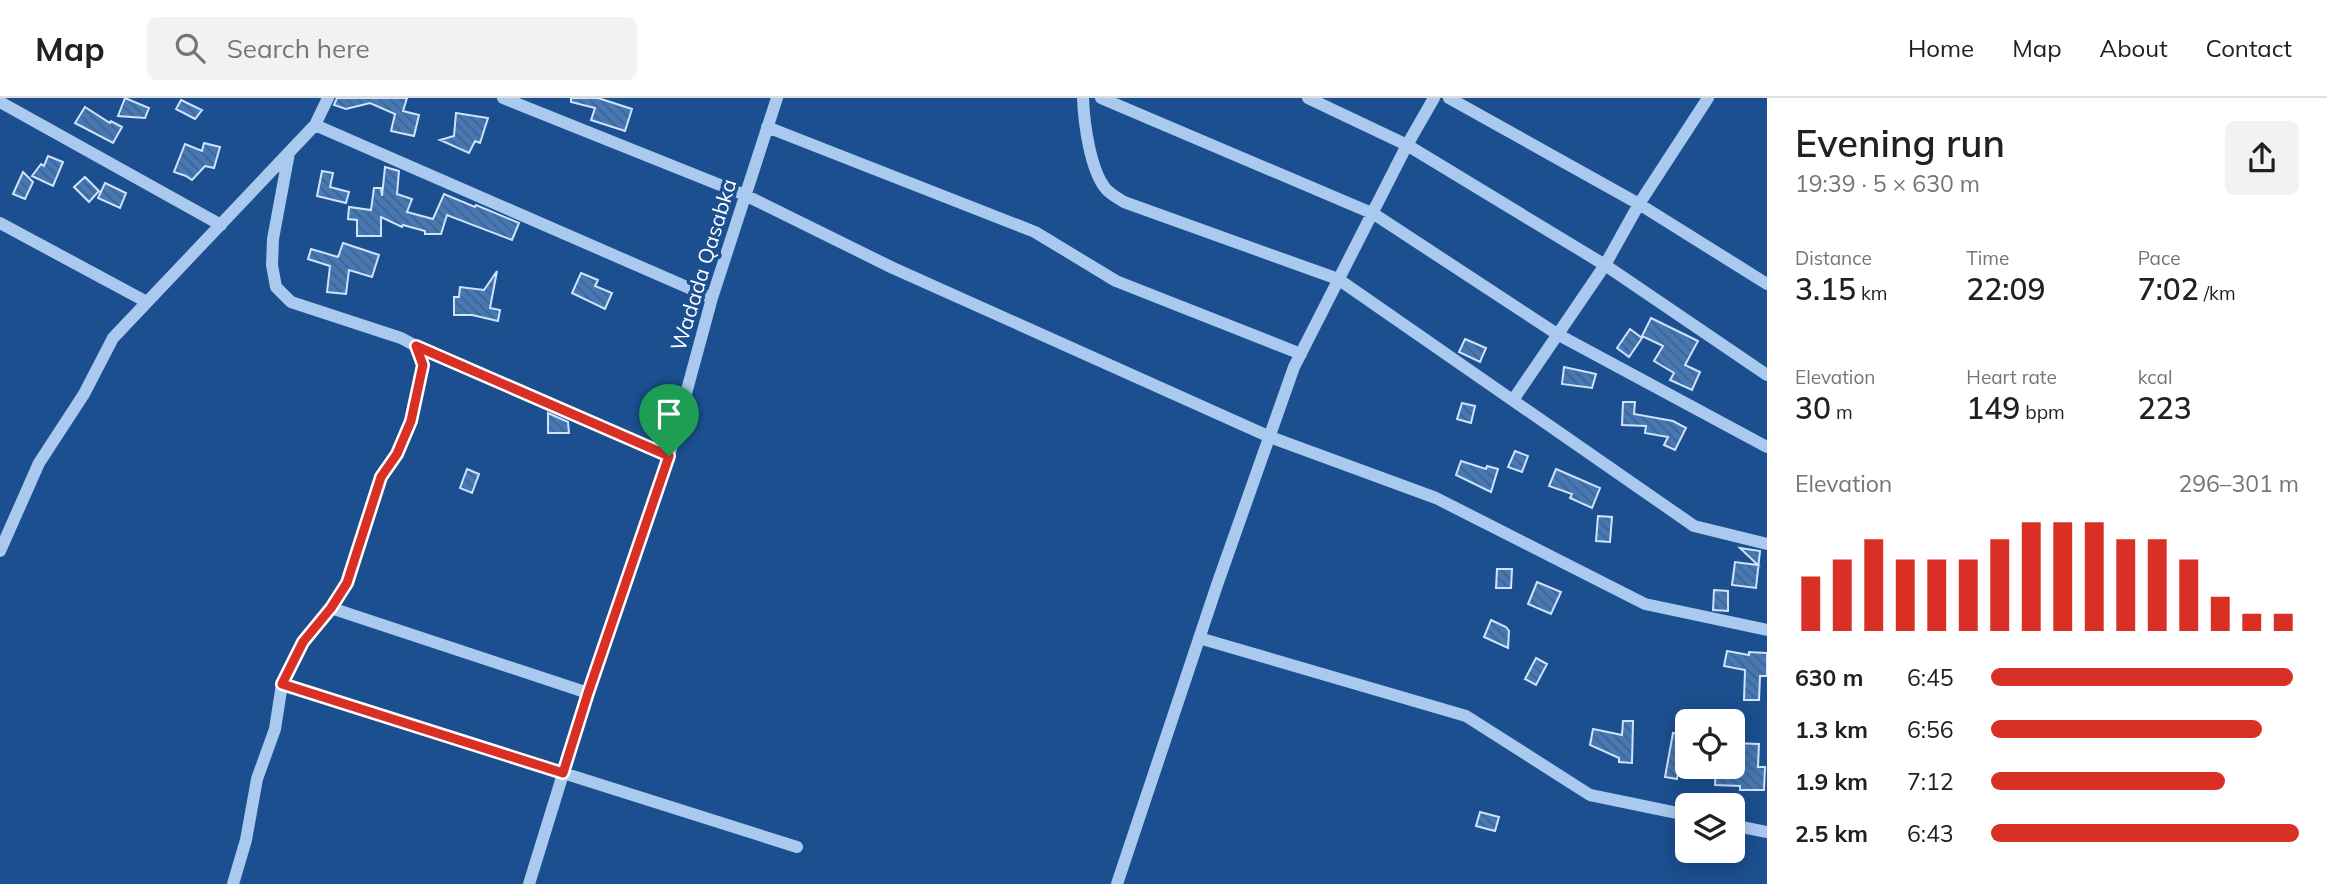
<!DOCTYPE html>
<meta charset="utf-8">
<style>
body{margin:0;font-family:Mulish,sans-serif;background:#f2f2f2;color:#202124;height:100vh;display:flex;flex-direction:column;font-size:26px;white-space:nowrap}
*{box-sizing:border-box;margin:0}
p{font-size:23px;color:#757577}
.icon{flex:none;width:38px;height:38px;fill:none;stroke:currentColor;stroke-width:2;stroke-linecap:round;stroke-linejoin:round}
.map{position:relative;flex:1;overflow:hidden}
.drawer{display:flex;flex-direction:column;background:#fff;width:560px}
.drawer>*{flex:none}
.tools{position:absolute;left:1675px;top:611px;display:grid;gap:14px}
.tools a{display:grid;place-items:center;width:70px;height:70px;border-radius:10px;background:#fff;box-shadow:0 4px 18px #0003;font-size:35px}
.pin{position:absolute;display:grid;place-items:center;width:60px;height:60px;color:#fff;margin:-72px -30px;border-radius:50% 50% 50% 0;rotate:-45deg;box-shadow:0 0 7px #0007}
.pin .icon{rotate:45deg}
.round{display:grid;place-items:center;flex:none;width:74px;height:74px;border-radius:10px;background:#f2f2f2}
.headline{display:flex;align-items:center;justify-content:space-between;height:119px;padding:0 28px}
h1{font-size:38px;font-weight:600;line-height:52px}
.metrics{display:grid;grid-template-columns:repeat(3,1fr);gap:10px;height:119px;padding:7px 28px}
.metrics div{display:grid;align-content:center}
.metrics b{font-size:30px;font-weight:600}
.metrics small{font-size:19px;font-weight:400}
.metrics p{font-size:19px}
.chart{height:196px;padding:14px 28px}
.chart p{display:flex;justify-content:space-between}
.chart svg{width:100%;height:126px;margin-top:7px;stroke:#d93025;stroke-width:6}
ul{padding:0 28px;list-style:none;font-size:23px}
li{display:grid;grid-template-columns:112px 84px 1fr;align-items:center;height:52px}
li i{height:18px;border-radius:9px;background:#d93025}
header{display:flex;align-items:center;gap:42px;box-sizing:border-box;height:98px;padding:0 35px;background:#fff;border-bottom:2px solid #e0e0e0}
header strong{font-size:33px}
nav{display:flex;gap:38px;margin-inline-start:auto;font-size:24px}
.search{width:490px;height:63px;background:#f2f2f2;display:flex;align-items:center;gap:18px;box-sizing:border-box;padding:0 24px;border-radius:10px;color:#757577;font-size:26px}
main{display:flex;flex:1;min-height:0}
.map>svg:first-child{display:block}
</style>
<header>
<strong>Map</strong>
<div class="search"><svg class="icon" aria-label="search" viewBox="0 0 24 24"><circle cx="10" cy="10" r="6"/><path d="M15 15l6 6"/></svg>Search here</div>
<nav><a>Home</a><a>Map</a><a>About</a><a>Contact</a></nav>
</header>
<main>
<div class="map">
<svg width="1767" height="786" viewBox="0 0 1767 786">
<defs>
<pattern id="building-back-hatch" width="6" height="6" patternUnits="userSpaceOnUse" patternTransform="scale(1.75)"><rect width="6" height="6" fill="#4478b7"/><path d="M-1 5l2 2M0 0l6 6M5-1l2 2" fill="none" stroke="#486282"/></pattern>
</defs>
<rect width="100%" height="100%" fill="#1b4f8f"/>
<!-- building -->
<path fill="url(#building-back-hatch)" stroke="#cfe3fa" stroke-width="2" d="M125 0 149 10 145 20 118 18Z
M337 0H407L403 13 419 17 414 38 391 33 395 16 370 5 346 11 334 7Z
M571 0H598L632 11 625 33 591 22 595 10 571 4Z
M181 2 202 12 195 21 176 11Z
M85 9 110 25 111 23 122 29 113 45 75 25Z
M456 15 488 20 480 45 475 43 469 55 440 42 454 38Z
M204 45 220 49 214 70 205 68 192 82 186 78 174 74 185 46 202 53Z
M48 58 63 64 53 88 32 78 41 66 44 68Z
M385 69 399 73 397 96 412 101 407 114 433 121 444 96 475 109 476 107 519 125 512 142 447 117 441 136H425V133L403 127 402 129 381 119V138H357V122L348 121 349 109 371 112 374 90H381L382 98Z
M322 73 333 75 330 89 349 94 346 105 317 98Z
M23 74 33 84 25 101 13 96Z
M85 79 99 93 89 104 74 89Z
M105 85 126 95 120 110 98 100Z
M343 145 379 157 372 179 349 172 346 196 327 194 330 168 308 161 311 151 338 159Z
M497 173 490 210 500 212 498 223 472 217H454V199H459L460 189 484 192Z
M581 175 598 182 595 188 612 195 605 211 572 195Z
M1651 220 1698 243 1685 267 1700 274 1692 292 1670 282 1674 275 1654 263 1663 248 1642 238Z
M1630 231 1642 240 1629 259 1617 250Z
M1465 241 1486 250 1480 264 1459 254Z
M1564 269 1596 276 1592 290 1562 286Z
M1623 304H1635L1634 316 1673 323 1686 330 1675 352 1664 347 1668 339 1645 335 1646 328 1622 327Z
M1462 305 1475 308 1471 325 1457 321Z
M548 315 568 324 569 335H548Z
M1515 353 1528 358 1522 374 1508 369Z
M1461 363 1486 371 1487 368 1498 371 1491 394 1456 377Z
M467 371 479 376 472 395 460 390Z
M1556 371 1600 390 1592 410 1570 400 1572 396 1549 388Z
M1598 418 1612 419 1610 444 1596 443Z
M1740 450 1760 453 1756 490 1732 487 1735 464 1758 467Z
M1497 471H1512L1511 490H1496Z
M1537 484 1561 494 1551 516 1528 506Z
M1714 492 1728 493V513L1713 512Z
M1491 522 1506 529 1509 533 1508 550 1484 539Z
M1727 553 1749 557V554L1767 555V578H1760L1759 602H1744L1745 572 1724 568Z
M1536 560 1547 566 1536 587 1525 581Z
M1623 623H1633L1632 665 1619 664V660L1590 647 1593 631 1622 637Z
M1673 635 1685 637 1677 681 1665 679Z
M1732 645 1759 646 1758 669H1765L1764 692H1740V688L1715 687 1716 668H1732Z
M1480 714 1499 719 1495 733 1476 728Z"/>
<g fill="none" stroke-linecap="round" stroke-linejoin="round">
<!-- minor -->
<path stroke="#a9c9ee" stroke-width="12" d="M503 0 745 97 893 170 1270 339 1436 400 1645 506 1767 532
M1083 0C1084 25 1090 72 1106 91 1110 96 1118 100 1124 104L1338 181 1694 428 1767 446
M1101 0 1374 116 1557 236 1767 349
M1308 0 1407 47 1605 167 1767 277
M1449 0 1639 106 1708 0
M0 4 221 127
M315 27 712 200
M767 29 1035 134 1116 183 1301 256
M0 125 145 203
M416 248 669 358
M1513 302 1605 167 1639 106 1767 186
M0 453 39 365 84 296 113 240 315 27 328 0
M331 510 588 595
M1199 540 1466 618 1590 697 1687 717
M282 586 797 749
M1732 727 1767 734
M233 786 246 742 257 681 275 631 282 586 303 544 331 510 347 485 381 379 397 356 411 323 423 267 416 248 401 240 291 204 276 189 272 167 273 141 289 55
M529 786 588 595 669 358 712 200 777 0
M1117 786 1217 487 1294 269 1407 47 1434 0"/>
</g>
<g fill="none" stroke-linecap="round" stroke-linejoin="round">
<!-- route casing -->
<g stroke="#fff" stroke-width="14">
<path id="route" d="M416 248 669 358 588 595 563 675 282 586 303 544 331 510 347 485 381 379 397 356 411 323 423 267Z"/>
</g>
<!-- route -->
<use href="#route" stroke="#d93025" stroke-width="9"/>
</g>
<g text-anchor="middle" stroke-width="7" stroke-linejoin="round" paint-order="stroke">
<!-- street labels -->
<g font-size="21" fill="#fff" stroke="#1b4f8f">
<text transform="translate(704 167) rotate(-73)" y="7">Wadada Qasabka</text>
</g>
</g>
</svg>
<div class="tools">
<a><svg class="icon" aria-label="locate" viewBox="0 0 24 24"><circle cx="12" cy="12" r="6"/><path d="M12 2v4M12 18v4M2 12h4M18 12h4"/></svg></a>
<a><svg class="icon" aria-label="layers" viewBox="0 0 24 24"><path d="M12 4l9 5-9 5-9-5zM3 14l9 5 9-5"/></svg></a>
</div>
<div class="pin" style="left:669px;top:358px;background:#1e9e55"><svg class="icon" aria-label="arrive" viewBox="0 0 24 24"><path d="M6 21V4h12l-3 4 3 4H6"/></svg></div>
</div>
<section class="drawer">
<div class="headline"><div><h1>Evening run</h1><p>19:39 · 5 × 630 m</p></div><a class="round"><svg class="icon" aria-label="share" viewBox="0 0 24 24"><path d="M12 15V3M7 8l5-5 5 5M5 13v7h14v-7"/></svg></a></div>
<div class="metrics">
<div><p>Distance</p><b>3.15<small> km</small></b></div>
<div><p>Time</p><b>22:09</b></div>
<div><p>Pace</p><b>7:02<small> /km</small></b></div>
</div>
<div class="metrics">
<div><p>Elevation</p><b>30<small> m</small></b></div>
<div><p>Heart rate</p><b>149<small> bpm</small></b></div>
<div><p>kcal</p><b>223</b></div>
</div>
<div class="chart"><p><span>Elevation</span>296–301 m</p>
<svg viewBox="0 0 160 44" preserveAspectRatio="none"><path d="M5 44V25M15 44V19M25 44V12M35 44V19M45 44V19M55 44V19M65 44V12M75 44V6M85 44V6M95 44V6M105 44V12M115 44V12M125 44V19M135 44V32M145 44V38M155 44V38"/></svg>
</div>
<ul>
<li><b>630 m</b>6:45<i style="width:98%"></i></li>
<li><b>1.3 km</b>6:56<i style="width:88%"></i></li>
<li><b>1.9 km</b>7:12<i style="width:76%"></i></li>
<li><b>2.5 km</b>6:43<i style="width:100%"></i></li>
</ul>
</section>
</main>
